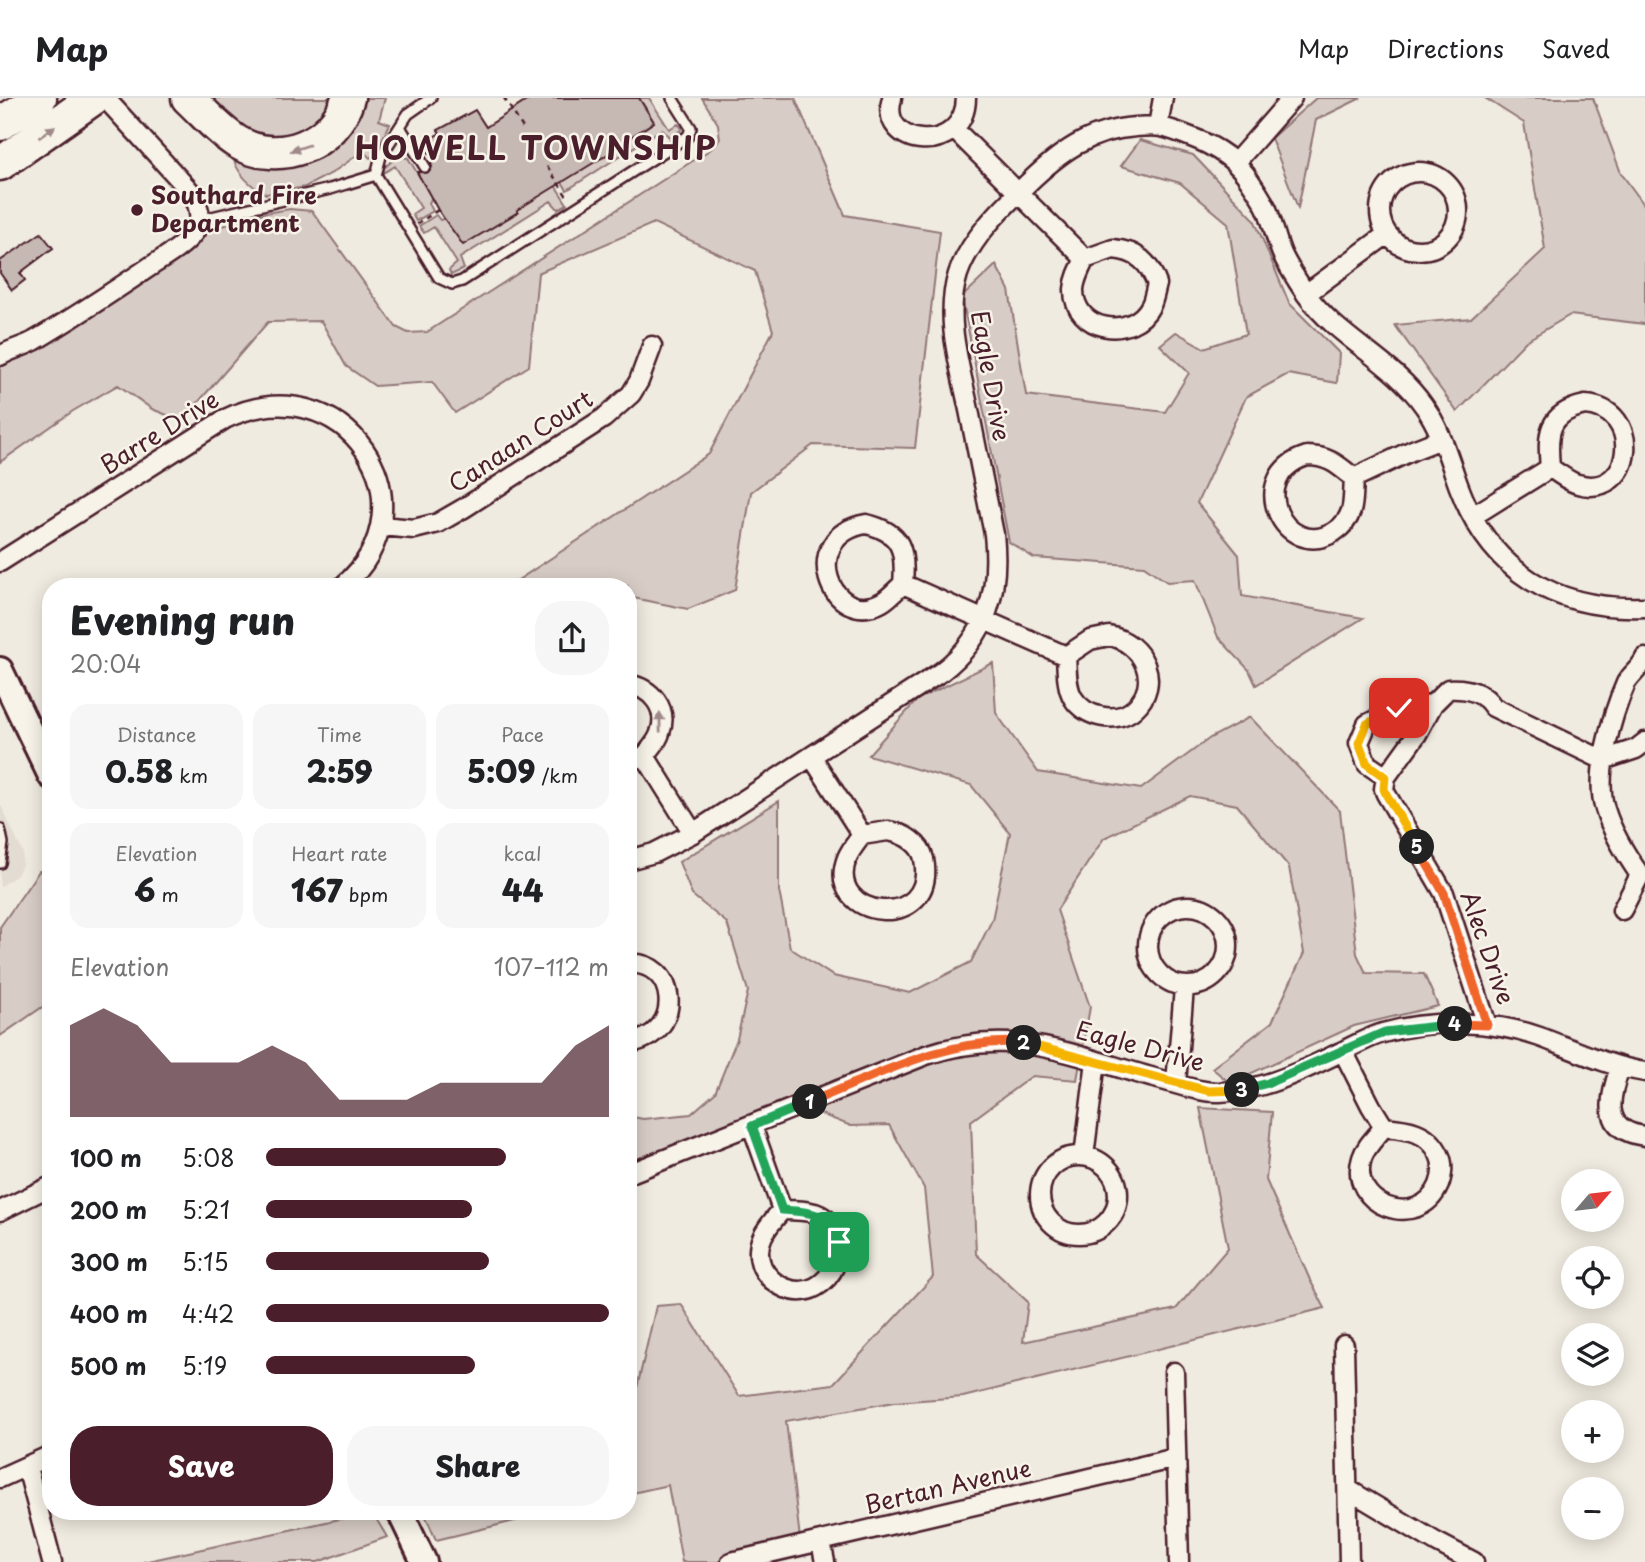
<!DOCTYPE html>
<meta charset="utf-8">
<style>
body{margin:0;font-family:"Playpen Sans",sans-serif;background:#f6f6f6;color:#202124;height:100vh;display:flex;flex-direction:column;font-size:26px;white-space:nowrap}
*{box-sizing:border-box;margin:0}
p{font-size:23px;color:#757577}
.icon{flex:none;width:38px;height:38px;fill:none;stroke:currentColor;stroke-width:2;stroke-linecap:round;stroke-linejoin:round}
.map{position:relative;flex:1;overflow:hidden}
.details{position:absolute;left:42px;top:480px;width:595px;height:942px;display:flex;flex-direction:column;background:#fff;border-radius:28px;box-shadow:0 4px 18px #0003}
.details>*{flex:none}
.needle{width:46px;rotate:62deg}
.fabs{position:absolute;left:1561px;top:1071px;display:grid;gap:14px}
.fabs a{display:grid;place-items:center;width:63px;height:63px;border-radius:50%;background:#fff;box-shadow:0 4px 18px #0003;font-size:35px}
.pin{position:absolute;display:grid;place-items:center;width:60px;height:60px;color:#fff;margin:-30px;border-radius:14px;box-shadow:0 4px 10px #0006}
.km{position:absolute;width:35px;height:35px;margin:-18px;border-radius:50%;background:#222;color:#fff;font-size:19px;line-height:35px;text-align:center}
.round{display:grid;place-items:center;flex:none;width:74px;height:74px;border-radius:28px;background:#f6f6f6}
.summary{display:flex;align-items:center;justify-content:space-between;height:119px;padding:0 28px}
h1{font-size:38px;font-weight:800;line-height:52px}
.metrics{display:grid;grid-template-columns:repeat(3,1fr);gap:10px;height:119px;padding:7px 28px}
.metrics div{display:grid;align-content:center;border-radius:18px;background:#f6f6f6;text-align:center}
.metrics b{font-size:30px;font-weight:800}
.metrics small{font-size:19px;font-weight:400}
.metrics p{font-size:19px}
.chart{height:196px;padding:14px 28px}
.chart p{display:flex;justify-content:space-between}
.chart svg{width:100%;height:126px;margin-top:7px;fill:#4a1f2b;opacity:.7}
.cta{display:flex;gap:14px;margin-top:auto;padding:14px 28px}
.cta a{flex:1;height:80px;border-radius:28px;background:#4a1f2b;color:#fff;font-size:28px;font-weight:800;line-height:80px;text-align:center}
.cta a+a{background:#f6f6f6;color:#202124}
ul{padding:0 28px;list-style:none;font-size:23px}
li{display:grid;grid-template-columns:112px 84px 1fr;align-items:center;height:52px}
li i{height:18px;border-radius:9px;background:#4a1f2b}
header{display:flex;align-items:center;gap:42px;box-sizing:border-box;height:98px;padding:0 35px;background:#fff;border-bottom:2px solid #e0e0e0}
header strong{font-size:33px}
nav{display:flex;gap:38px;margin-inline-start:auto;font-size:24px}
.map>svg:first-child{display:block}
</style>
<header>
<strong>Map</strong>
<nav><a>Map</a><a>Directions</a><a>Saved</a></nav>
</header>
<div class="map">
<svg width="1645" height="1464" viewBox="0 0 1645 1464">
<rect width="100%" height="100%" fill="#f0ebe0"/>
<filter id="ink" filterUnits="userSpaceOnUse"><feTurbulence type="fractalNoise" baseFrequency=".0143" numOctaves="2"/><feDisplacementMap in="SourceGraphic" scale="14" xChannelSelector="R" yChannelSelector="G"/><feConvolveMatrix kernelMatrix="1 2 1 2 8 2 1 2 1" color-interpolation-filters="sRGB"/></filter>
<g filter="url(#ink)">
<!-- built -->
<path fill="#e3dcd2" d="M0 705 23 755 22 767 17 777 0 789Z"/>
<!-- green -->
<path fill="#d8cdc6" stroke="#917678" stroke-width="2" d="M203 0H341L311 37 256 43Z
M366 0H385L379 22 390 26 374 57 370 60 363 53 332 75 305 89 266 96C252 89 240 78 234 63L236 60C254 61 286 67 303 65 334 60 357 28 366 0Z
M639 0H649L669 31 678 26 682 30 680 33 669 39 662 31 567 92 551 66 603 60 654 24Z
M702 0H795L845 117 940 133 915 350 813 347 751 394 735 492 688 511 628 499V488H509L709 356 773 233 755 173 654 125 538 175 529 268 455 315 432 284 375 288 346 268 321 223 268 224 182 323 152 311 118 287 73 313 0 364V268L132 190 211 132 259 116 290 111 312 113 396 229 408 235 427 234 711 51 720 41 718 26Z
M1316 0H1361L1316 22 1298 110 1271 40Z
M1485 0H1593L1621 75 1645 108V226L1570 217 1526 243 1457 314 1395 227 1471 220 1545 151 1524 25Z
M1140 42 1193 57 1254 121 1289 205 1339 255 1337 285 1288 276 1246 299 1197 405 1239 457 1242 498 1363 520 1256 587 1249 572 1218 539 1195 482 1167 484 1144 468 1034 460 1009 444 962 199 996 167 1009 192 1026 297 1165 314 1189 275 1160 247 1176 234 1204 250 1246 236 1228 125 1180 85 1121 68Z
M402 59 408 60 432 99 429 105 433 113 416 123 412 116 421 110 395 68 385 74 383 71 393 62Z
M544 70 567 106 558 111 551 103 460 160 464 171 451 177 449 172 457 165 434 129 424 135 419 128 436 117 440 122 446 120 463 146 517 115V112Z
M993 565 996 615 1038 674 1141 691 1210 640 1250 619 1340 713 1357 856 1366 875 1424 876 1438 908 1354 928 1230 985 1212 970 1272 924 1304 855 1289 769 1237 707 1190 698 1104 740 1057 812 1090 909 1077 982 1032 978 971 1023 976 1156 1028 1204 1023 1244 1176 1211 1228 1150 1200 1010 1272 1014 1266 1082 1310 1182 1325 1210 963 1299 894 1304 786 1323 801 1449 738 1464H682L668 1387 628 1396V1297L637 1290 656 1208 681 1206 739 1298 833 1286 933 1179 924 1090 889 1027 851 1028 788 1003 628 1067V1018L643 1021 691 1016 715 995 737 941 748 893 727 825 692 797 679 764 779 703V793L790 850 833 878 910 895 971 864 992 822 1010 735 971 687 868 657 918 601Z
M39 773H51V903L0 938V829Z
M423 1412H560L436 1442Z
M372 1414 387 1439 318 1464H143Z"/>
<!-- building -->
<path fill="#c6b8b3" stroke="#4a1f2b" stroke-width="2" d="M531 0H639L654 24 620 46 621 48 517 112 518 114 463 147 438 112 417 74H429L432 69 431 65 434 63 423 45 440 35 438 32 475 12 486 29Z
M41 135 53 150 20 175 25 182 12 192 0 175V163Z"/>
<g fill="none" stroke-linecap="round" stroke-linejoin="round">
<!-- lane casing -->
<g stroke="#4a1f2b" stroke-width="14">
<path id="lane" d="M431 0 408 16 381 58 376 77 439 180 452 186 462 183 688 38 691 30 672 0
M400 29 425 69
M199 122 330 91 376 77
M0 731 3 745 0 765"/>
</g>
<!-- street casing -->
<g stroke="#4a1f2b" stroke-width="23">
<path id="street" d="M892 0C877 51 965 59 966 0
M1158 28 1163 0
M955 32 1085 161
M1236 64 1292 0
M1380 113a39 39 0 1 1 78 0a39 39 0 1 1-78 0Z
M1113 151C1137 153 1149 164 1157 186 1155 193 1154 201 1151 207 1133 243 1073 234 1074 191 1075 180 1080 171 1085 161Z
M1306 196 1386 137
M0 258C11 251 23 249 34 243 73 220 111 195 148 170 163 160 185 148 195 133 204 120 198 105 190 93L105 0
M1585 307C1644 310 1635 402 1578 386 1569 384 1559 375 1550 370 1547 336 1547 315 1585 307Z
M1307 358C1329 358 1338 367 1354 380 1353 391 1354 403 1351 413 1348 422 1342 429 1334 434 1285 464 1243 378 1307 358Z
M1354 380 1413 352 1441 341
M1473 418 1550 370
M866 426C902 434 906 453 903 486 896 492 889 500 882 504 830 532 797 438 866 426Z
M381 428 414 431 438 425 464 410 604 320 631 296 639 283 652 248
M0 464 225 321C345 263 438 406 343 488
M903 486 1066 558
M1109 538C1143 544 1163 585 1134 611 1117 626 1085 620 1073 600 1066 588 1067 572 1066 558L1090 542Z
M628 586C651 590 669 610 660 635 658 643 650 651 645 658L628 662
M1433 606 1399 610 1367 626 1359 645 1367 666 1386 679 1384 691 1386 696 1444 795 1487 927
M645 658 693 735
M812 659 862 737
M1386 679 1417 636 1433 606 1448 591C1466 590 1483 593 1493 609L1603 662 1636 651 1645 644
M888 733C903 735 921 745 924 761 938 836 823 822 847 760 850 752 857 744 862 737Z
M628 762 654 755 693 735 941 574C988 538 1000 493 994 436 986 395 977 353 969 312 960 268 944 220 958 176 970 141 1001 111 1027 86 1059 55 1089 32 1136 29 1144 29 1153 27 1161 29 1171 31 1181 35 1191 39 1215 48 1236 61 1250 83 1257 93 1265 104 1269 116 1274 130 1277 145 1283 158 1289 170 1298 184 1306 196 1338 241 1392 262 1424 308 1441 331 1449 362 1459 389 1491 474 1556 513 1645 509
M1148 848a40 40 0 1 1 80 0a40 40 0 1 1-80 0Z
M1622 812 1640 777C1626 757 1612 734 1605 711 1594 677 1612 617 1626 585 1631 576 1641 570 1645 560
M628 866C676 860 688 937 628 945
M1343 953 1371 1008 1384 1029
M1620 970C1609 1000 1601 1033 1645 1038
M1176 985 1184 890
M752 1028 782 1112
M1384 1029C1407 1031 1428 1033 1439 1056 1444 1066 1443 1076 1439 1087 1418 1135 1347 1106 1362 1060 1366 1048 1376 1039 1384 1029Z
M1040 1097a39 39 0 1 1 78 0a39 39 0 1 1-78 0Z
M1084 1058 1096 963
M628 1076 926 957C1015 927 1073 958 1158 981 1178 986 1200 995 1220 994 1264 993 1306 971 1345 952 1357 946 1369 939 1383 935 1433 921 1491 922 1540 939 1575 952 1608 968 1645 974
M782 1112C793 1112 805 1112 815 1115 863 1133 831 1209 785 1190 775 1186 767 1179 762 1169 752 1145 768 1128 782 1112Z
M0 1113 51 1088
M1344 1247 1349 1464
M1174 1274 1179 1464
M27 1369 52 1464
M0 1380 51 1357
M1349 1392 1436 1444 1474 1464
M821 1444 825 1464
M731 1464 1176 1360"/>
</g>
<!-- secondary casing -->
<g stroke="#4a1f2b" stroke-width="30">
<path id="secondary" d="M0 572 51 678
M399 1412 424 1464"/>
</g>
<!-- highway casing -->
<g stroke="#4a1f2b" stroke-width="37">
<path id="highway" d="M188 0C204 15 219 33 237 44 279 69 335 46 348 0
M0 26 40 0
M0 66 94 0"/>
</g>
<!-- path -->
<path stroke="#4a1f2b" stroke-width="2.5" stroke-dasharray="5 5" stroke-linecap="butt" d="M504 0 523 30
M547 68 568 100
M417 126 438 112"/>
<!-- lane -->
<use href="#lane" stroke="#f7f3e8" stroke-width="9"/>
<!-- street -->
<use href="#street" stroke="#f7f3e8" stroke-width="18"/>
<!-- secondary -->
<use href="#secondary" stroke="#f7f3e8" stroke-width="24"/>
<!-- highway -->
<use href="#highway" stroke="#f7f3e8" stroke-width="32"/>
</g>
<!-- one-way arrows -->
<defs><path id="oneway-solid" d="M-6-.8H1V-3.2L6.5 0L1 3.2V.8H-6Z" transform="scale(1.75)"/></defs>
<g fill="#a0898a">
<use href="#oneway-solid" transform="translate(47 34) rotate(-36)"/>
<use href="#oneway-solid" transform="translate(300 50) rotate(162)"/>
<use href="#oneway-solid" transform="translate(660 624) rotate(-91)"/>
</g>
</g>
<g fill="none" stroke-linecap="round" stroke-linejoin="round" filter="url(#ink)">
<!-- split-1 casing -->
<g stroke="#fff" stroke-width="14">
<path id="split-1" d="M810 1004 752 1028 782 1112C810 1114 830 1114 839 1144"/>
</g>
<!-- split-2 casing -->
<g stroke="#fff" stroke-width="14">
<path id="split-2" d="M810 1004C878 977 948 938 1024 945"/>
</g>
<!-- split-3 casing -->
<g stroke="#fff" stroke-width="14">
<path id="split-3" d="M1024 945 1209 993 1242 992"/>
</g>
<!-- split-4 casing -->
<g stroke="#fff" stroke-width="14">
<path id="split-4" d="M1242 992 1268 985 1385 934 1455 926"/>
</g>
<!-- split-5 casing -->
<g stroke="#fff" stroke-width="14">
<path id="split-5" d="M1417 749 1444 795 1487 927 1455 926"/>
</g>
<!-- split-6 casing -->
<g stroke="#fff" stroke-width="14">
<path id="split-6" d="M1399 610 1367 626 1359 645 1367 666 1385 679 1384 691 1386 696 1417 749"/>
</g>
<!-- split-1 -->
<use href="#split-1" stroke="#22a559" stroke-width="9"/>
<!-- split-2 -->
<use href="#split-2" stroke="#f0652b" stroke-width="9"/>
<!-- split-3 -->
<use href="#split-3" stroke="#f5b400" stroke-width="9"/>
<!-- split-4 -->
<use href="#split-4" stroke="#22a559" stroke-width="9"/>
<!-- split-5 -->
<use href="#split-5" stroke="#f0652b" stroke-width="9"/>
<!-- split-6 -->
<use href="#split-6" stroke="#f5b400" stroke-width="9"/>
</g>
<!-- markers -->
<circle fill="#4a1f2b" stroke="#f7f3e8" stroke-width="2.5" cx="137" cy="112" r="7"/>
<g text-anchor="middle" stroke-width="5" stroke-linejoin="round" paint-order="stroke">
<!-- poi labels -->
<g font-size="24" font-weight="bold" fill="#4a1f2b" stroke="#f7f3e8" text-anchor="start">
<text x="151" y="106">Southard Fire<tspan x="151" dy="28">Department</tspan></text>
</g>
<!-- street labels -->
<g font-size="24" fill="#4a1f2b" stroke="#f7f3e8">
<text transform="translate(990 278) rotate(80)" y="8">Eagle Drive</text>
<text transform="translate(160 335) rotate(-32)" y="8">Barre Drive</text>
<text transform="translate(521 344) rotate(-33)" y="8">Canaan Court</text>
<text transform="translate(1487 850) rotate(71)" y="8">Alec Drive</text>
<text transform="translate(1140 949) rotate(15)" y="8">Eagle Drive</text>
<text transform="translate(948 1389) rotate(-13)" y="8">Bertan Avenue</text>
</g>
<!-- district labels -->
<g font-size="32" font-weight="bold" letter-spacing="2" fill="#4a1f2b" stroke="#f7f3e8">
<text x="536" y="62">HOWELL TOWNSHIP</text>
</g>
</g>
</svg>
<div class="fabs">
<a><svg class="needle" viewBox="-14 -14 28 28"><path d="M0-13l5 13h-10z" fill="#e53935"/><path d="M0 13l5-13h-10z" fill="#757577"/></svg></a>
<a><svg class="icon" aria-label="locate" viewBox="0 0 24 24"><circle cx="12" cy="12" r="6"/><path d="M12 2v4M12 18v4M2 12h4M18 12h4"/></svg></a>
<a><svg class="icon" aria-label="layers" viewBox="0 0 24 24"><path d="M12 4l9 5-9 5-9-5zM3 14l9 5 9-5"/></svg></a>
<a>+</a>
<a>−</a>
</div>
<div class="pin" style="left:839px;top:1144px;background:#1e9e55"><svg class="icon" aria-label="arrive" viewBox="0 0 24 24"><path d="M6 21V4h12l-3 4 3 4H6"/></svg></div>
<div class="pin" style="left:1399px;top:610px;background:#d93025"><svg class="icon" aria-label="check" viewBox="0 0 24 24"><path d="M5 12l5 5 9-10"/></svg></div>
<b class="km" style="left:810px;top:1004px">1</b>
<b class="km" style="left:1024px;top:945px">2</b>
<b class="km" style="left:1242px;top:992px">3</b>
<b class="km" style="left:1455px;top:926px">4</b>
<b class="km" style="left:1417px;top:749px">5</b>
<section class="details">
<div class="summary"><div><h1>Evening run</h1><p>20:04</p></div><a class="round"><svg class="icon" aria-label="share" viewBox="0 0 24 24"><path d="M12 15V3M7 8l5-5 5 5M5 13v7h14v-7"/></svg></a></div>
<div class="metrics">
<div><p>Distance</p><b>0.58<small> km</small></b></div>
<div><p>Time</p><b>2:59</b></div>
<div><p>Pace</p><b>5:09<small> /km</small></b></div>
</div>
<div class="metrics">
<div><p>Elevation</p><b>6<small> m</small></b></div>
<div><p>Heart rate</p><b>167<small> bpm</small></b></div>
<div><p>kcal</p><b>44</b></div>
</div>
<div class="chart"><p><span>Elevation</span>107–112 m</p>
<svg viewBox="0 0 160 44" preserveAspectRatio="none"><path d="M0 44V12L10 6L20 12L30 25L40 25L50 25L60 19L70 25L80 38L90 38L100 38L110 32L120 32L130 32L140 32L150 19L160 12V44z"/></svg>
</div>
<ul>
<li><b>100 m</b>5:08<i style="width:70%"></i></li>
<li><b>200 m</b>5:21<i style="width:60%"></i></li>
<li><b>300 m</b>5:15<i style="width:65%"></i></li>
<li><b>400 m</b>4:42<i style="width:100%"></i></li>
<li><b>500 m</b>5:19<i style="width:61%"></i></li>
</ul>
<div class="cta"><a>Save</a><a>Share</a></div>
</section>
</div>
